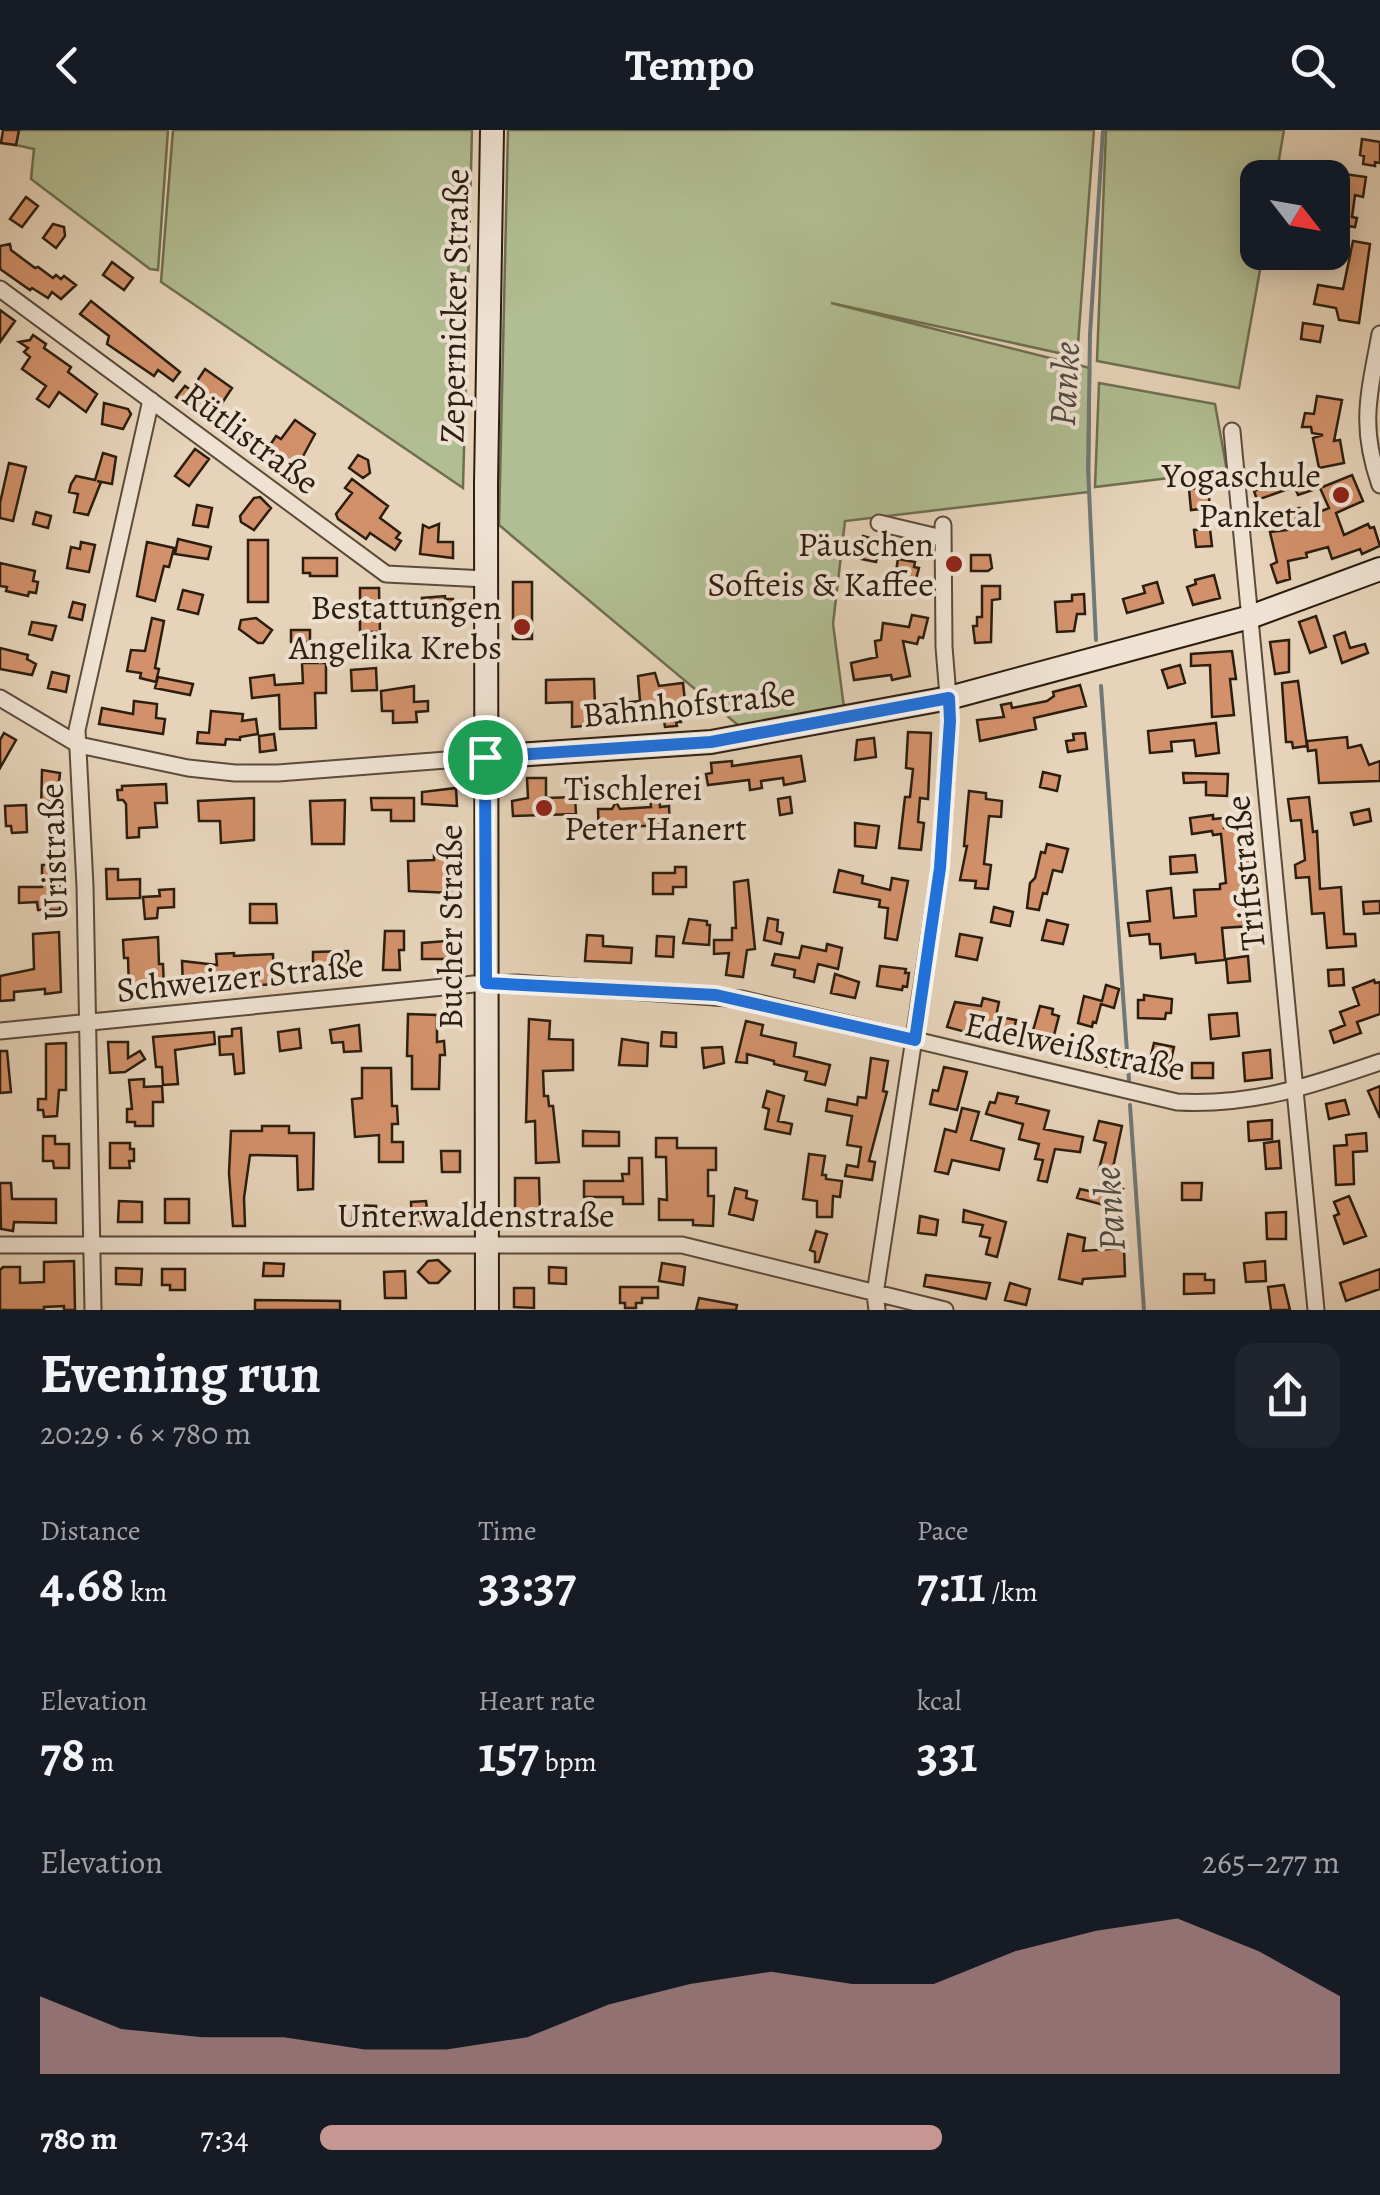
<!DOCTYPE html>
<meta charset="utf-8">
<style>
body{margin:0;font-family:Alegreya,serif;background:#20242c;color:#f1f3f6;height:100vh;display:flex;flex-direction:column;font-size:38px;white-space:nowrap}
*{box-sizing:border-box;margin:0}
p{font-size:32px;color:#9ea1a6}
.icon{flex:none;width:55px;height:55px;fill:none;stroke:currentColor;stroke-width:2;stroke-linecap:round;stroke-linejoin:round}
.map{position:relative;height:1180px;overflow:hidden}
.sheet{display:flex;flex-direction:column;background:#171b24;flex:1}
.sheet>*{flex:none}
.needle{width:65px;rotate:121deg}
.fabs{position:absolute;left:1240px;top:30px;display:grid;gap:20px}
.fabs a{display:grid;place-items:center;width:110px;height:110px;border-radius:20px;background:#171b24;box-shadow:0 5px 25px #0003;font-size:50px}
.pin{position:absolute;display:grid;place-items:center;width:85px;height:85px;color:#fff;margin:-42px;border:5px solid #fff;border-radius:50%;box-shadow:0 2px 10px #0007}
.round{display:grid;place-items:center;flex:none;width:105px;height:105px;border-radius:20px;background:#20242c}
.head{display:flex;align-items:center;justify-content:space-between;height:170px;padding:0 40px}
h1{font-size:55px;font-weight:700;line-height:75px}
.metrics{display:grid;grid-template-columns:repeat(3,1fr);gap:15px;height:170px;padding:10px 40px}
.metrics div{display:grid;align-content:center}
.metrics b{font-size:50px;font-weight:700}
.metrics small{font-size:28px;font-weight:400}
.metrics p{font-size:28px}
.chart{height:280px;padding:20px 40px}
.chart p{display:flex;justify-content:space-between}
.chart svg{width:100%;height:180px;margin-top:10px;fill:#c59692;opacity:.7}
ul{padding:0 40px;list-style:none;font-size:32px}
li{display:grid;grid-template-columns:160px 120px 1fr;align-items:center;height:75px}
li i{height:25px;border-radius:12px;background:#c59692}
header{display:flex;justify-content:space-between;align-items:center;height:130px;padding:0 40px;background:#171b24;font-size:45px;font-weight:700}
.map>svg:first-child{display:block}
</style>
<header><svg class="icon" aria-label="back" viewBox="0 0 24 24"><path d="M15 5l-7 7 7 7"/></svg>Tempo<svg class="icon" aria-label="search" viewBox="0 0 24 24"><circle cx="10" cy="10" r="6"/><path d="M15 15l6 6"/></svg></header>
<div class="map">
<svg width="1380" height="1180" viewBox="0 0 1380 1180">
<rect width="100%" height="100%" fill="#e6d3b9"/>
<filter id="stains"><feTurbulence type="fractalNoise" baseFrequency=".002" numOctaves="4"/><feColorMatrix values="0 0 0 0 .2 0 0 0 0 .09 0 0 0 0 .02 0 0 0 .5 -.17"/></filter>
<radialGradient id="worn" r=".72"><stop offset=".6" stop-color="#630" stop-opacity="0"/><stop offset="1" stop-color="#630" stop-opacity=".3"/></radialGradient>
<!-- green -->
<path fill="#b1bd92" stroke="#6e6e50" stroke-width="2.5" d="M19 0H168L158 140 150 139 31 49 34 19 16 15Z
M173 0H472L463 358 161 152Z
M508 0H1094L1077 227 831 173 1090 238 1089 362 845 391 833 494 845 585 751 606 499 395Z
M1106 0H1284L1276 47 1258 48V122L1263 123 1239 258 1097 231Z
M1099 253 1215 274 1227 341 1095 357Z"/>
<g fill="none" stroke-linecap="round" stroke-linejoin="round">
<!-- stream -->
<path stroke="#707876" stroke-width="4" d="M1096 510 1088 339 1090 204 1103 0
M1101 556 1129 950
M1130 975 1144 1180"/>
</g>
<!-- building -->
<path fill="#d2916a" stroke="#2c1e0f" stroke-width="2.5" d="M3 0H19L16 15 1 13Z
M1362 9 1380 12V33L1375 32V36L1363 34 1364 26 1360 25Z
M1337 43 1366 47 1363 67 1355 65 1352 87 1357 88 1355 97 1332 94V77L1339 78 1343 54 1336 53Z
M26 67 38 76 22 97 10 89Z
M53 94 64 97 65 106 56 118 43 108Z
M1353 111 1370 114 1359 193 1339 190 1336 178 1314 174 1318 155 1343 159Z
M10 114 11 120 35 138 38 137 53 148 56 145 61 149 64 146 76 155 61 169 52 162 48 168 32 158 30 160 0 139V116Z
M112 132 133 148 124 160 103 145Z
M91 171 180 242 173 251 158 240 154 246 107 214 109 206 80 184Z
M0 180 15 191 0 212Z
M1303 193 1323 196 1320 212 1301 209Z
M33 205 46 214 44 218 71 237 68 242 97 264 86 282 59 262 49 277 37 269 46 256 22 239 30 227 24 222 28 218 19 212 30 210Z
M205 239 232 258 209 293 176 267 185 256 191 260Z
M1317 266 1342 270 1334 311 1340 310 1344 333 1319 338 1313 308 1323 305 1312 303 1311 297H1302L1305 283 1314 284Z
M104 273 128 279 131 284 123 299 102 294Z
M295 290 315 304 294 343 265 323 276 306 281 309Z
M195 319 209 329 189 356 175 346Z
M103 323 116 327 112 354 97 351 101 352 88 385 74 382 78 364 69 362 71 354 76 346 95 350Z
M358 325 368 330 370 343 363 348 349 338Z
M9 333 26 337 13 391 0 388V373Z
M1310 344 1316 359 1298 365 1292 350Z
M1352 345 1363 371 1336 383 1344 405 1368 394 1370 398 1374 397 1380 416 1362 424 1360 419 1332 429 1328 417 1306 423 1307 427 1288 431 1290 449 1277 453 1271 435 1277 432 1270 402 1288 400 1286 379 1300 378 1302 389 1329 378 1320 358Z
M352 349 388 376 380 388 400 403 396 408 401 411 395 420 370 403 366 409 338 389 336 384 352 363 345 358Z
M1287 349 1291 358 1257 370 1254 361Z
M1208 358 1210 378 1191 380 1189 359Z
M260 367 271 378 254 400 241 392 240 386 254 368Z
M197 375 212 378 208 397 193 395Z
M36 382 51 386 48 398 33 394Z
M439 394 438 412H453V428L420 424 423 395 429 398Z
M1210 399 1212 416 1196 417 1194 400Z
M863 406 899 417 896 427 878 422 876 432 857 428Z
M178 409 211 417 208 429 175 424Z
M248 410H268V472H248Z
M81 412 95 415 89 442 67 438 71 417 80 419Z
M147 412 174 418 169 437 164 436 155 471 137 466Z
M971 425H990L992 438 988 441H971Z
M303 428H337V446H310V443H303Z
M898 429 915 432 914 437 919 438 916 449 905 452 904 456 894 453Z
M0 433 35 441 33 451 38 452 36 463 29 462 28 466 6 461 7 457 0 456Z
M1214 445 1220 468 1193 475 1187 457 1196 454 1195 450Z
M513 452H532V509H513Z
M1157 452 1163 473 1127 483 1123 469 1145 463 1143 456Z
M982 456H1000V469L992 470 991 512 975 513 973 496H977V487H982Z
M360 458H379L380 502H360Z
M183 460 203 465 198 484 178 479Z
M1084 464 1085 484H1077L1074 501 1057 502 1055 472 1072 471V465Z
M445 466V469H453V484L422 481V468Z
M73 472 85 475 82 490 69 487Z
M912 485 928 488 923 508 919 507 917 514 903 511 910 546 892 550 891 545 854 550 851 533 877 527 875 511 881 510 883 493 909 497Z
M1316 486 1326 517 1310 523 1299 492Z
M152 488 164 491 155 538 159 539 156 552 140 548 141 543 127 541 131 520 145 521Z
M256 488 272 500 263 513H258L239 499 241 490Z
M32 492 56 496 52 510 29 504Z
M291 500H310V512H291Z
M1345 502 1350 518 1365 514 1368 523 1342 533 1334 506Z
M1289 510V542L1275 544 1270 512Z
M0 518 28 525 27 529 36 534 32 545 0 539Z
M1232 521 1236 549H1230L1234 585 1212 587 1210 535 1191 536V524Z
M302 533H326V563H315L316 598 280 599 279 565 252 568 250 548 274 545 275 555 303 553Z
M1180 535 1185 553 1168 558 1162 540Z
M376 538 377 560 352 561 351 540Z
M52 542 69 546 66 562 48 558Z
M655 543 659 556 683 553 685 571 684 576 679 577 681 592H676L677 596 665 597 664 590 572 597V572L546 573V550L585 549H594L595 576 640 571 638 546Z
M158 547 193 554 190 565 155 558Z
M1298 551 1307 616 1293 618 1292 612H1286L1282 553Z
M1080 555 1086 576 1034 588 1036 599 980 611 977 590 1004 587 1001 575 1011 573 1012 578 1047 571 1054 566 1053 562Z
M414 556V572L428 571V581L416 582 417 592 393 593V581H382L381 561Z
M134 571 157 574 156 588 165 589 163 604 99 594 102 578 133 584Z
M211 581 243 584 242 591 256 589 258 604 240 607V610L226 609 225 615 197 613 198 602 209 603Z
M1216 593 1219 623 1196 626 1194 610 1171 612 1172 621 1150 623 1148 601Z
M908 602 931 603 928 669 920 668 918 692 924 693 921 720 899 718 905 667H910L913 639 906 638Z
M4 603 16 610 0 638V610Z
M1085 603 1087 619 1068 622 1066 611 1074 610 1073 604Z
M274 604 276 620 260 622 259 606Z
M1347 607 1348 618 1361 615 1369 635 1380 631V651L1319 653 1316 620 1308 621 1307 611Z
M874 608 876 627 855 630 857 610Z
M801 626 805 651 784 655 783 648 761 651 762 658 750 660 749 650 708 655 706 644 712 643 711 633 732 631V636Z
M42 640 60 643 58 660H50L51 682H41Z
M1043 642 1060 646 1057 661 1040 657Z
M1183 643 1228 644 1227 666 1206 665V652L1184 653Z
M527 648H546V668L575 667 576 684 513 686 512 671 528 668Z
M166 654 167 673H155L157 697 139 698V707L127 708 126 674 123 670H118L117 660H122V656Z
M658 656 660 677 669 676 670 700 660 701 659 695 629 697 630 706 599 709 598 679H612L616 672 620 679 651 677 649 657Z
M456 658 457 676 422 674V662Z
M969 661 986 663V669L1002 671 1001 687 989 686 984 734 991 735 988 759 975 758 976 751 960 750 967 716H964Z
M790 667 792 683 780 685 778 669Z
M1309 667 1313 702 1317 701 1320 759 1341 757 1344 804H1355L1356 816 1327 818 1324 783 1312 784 1309 747 1296 748 1295 735 1305 730 1301 690 1291 691 1288 669Z
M254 668V710L221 713 220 691H199L198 671Z
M371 668H414V691H391V680H372Z
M345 670 344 714H312L310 671Z
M26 675 27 702 12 703 11 696H6L5 676Z
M1369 679 1371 691 1354 695 1351 683Z
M1213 685V689L1223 688 1224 698 1249 696 1255 751 1240 753 1242 784 1250 783 1251 796 1222 798 1225 830 1196 833 1195 824 1161 828 1160 814H1150L1149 804 1130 806 1128 793 1150 791 1147 761 1171 758 1174 788 1196 786 1194 760 1220 759V754L1226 753 1221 704 1213 705 1212 701 1192 704 1190 688Z
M855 693 879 696 876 718 855 716Z
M1047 714 1068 719 1062 742 1053 740 1047 764 1043 763 1039 780 1027 778 1030 753 1035 748 1041 722 1045 723Z
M434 724H451V763L409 761 408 731 434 730Z
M1195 725 1197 742 1171 744 1170 727Z
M42 735H52V740L59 739 60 780H38L37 772 19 773V757H42Z
M675 737H686V757H673V764H653V743H675Z
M106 739H118V750L140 749V768L107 769Z
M839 740 863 746 862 753 890 760 892 748 908 751 897 810 885 808 888 778 879 777 880 770 834 762Z
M748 750 755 819 747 820 743 847 726 845 729 823 714 824V810H732V798H736L734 752Z
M174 759V777L158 778 157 788 145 789 143 767 160 766 159 760Z
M1380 771V783L1364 784 1363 772Z
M250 774H276L277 793H250Z
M994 777 1013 782 1010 796 991 792Z
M768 788 778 790 777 801 783 803 781 814 764 810Z
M689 789 707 791V795H710L709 815 683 813Z
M1047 790 1068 795 1063 814 1042 810Z
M385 801H404V820H399L400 840H383Z
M59 802 61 862 45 864V859L14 862V870L0 871V846L34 839 33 804Z
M960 804 982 808 977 830 956 826Z
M587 805 603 806V816L632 818 631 833 585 831Z
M657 806 674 807 673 827 656 826Z
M158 807 159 834H163L164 858 129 859 128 828H124L123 810Z
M458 810V829H422V813Z
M827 814 842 818 838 839 818 834 814 852 794 847 795 840 772 835 775 824 799 828 802 816 826 821Z
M348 821V839L313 841V822Z
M234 823V826L273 824 274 854 247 856V848L192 850 193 858H183L182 831 217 835 216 824Z
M1248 826 1250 851 1228 853 1226 829Z
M880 836 906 839 905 843H909L907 857 903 856 902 860 877 856Z
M1343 839 1344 855 1329 856 1328 840Z
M835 844 859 852 855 868 831 863Z
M1374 850 1375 853 1380 852V884L1357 892 1361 903 1334 913 1330 901 1345 895 1340 882 1359 875 1353 858Z
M1106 855 1119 859 1114 878 1101 874 1096 893 1093 892 1092 897 1078 893 1084 866 1102 871Z
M1144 865 1172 869 1171 883H1166L1165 889 1138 888V870H1144Z
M983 868 999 872 996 886 1016 890 1012 909 985 903 984 907 947 897 955 872 981 876Z
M1040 876 1053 879 1052 884 1059 886 1054 905 1032 904Z
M1237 883 1239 906 1211 909 1209 885Z
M408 884 437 885V912L444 911 445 925H440L439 959H412V926H407Z
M529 889 550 891 549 909 573 910V940L543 941 544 966H548L549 976H553L559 1032 536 1033 535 991 526 992Z
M746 891 763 895 761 905 796 913 794 926 830 935 825 955 805 950 807 942 774 934V931L747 924V933L736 932Z
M359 895 361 921 344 922 343 912 332 913 330 900Z
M241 898 244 943 235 944 233 924 220 925 219 907 232 906V899Z
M299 899 301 918 280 921 278 902Z
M214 902 215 914 175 920 178 954 163 955 162 937H156L153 907Z
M662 902 676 903V917L661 916Z
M622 909 648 913 647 936 619 935Z
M108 912H128V928L140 921 145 929 125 942 110 943Z
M66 913V960H59L57 986 44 987 43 980H38V969H46V914Z
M1154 913 1174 917 1168 942 1148 938Z
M1104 916 1122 921 1117 939 1099 935Z
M722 917 724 933 704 938 702 918Z
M1270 920 1272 948 1245 951 1243 923Z
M0 921H7L11 962 0 963Z
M871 928 888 931 883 961 887 962 869 1031 875 1032 872 1050 845 1046 847 1035 858 1037 861 1017 847 1015 852 986 826 981 828 969 857 975 858 967 866 968Z
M1192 933H1213V948H1192Z
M944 937 967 942 957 980 930 974 933 960 938 961Z
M362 938H391L392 976H397L398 994H392V1012H403V1032H379V1005L355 1007 352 969 362 968Z
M144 949V957L162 956 163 972H153V996H135V992H127V979H132L129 950Z
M1380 956V988L1368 961Z
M767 961 784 966 778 991 792 994 790 1004 765 999 769 979 763 977Z
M998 963 1018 967 1016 973 1049 981 1044 999 1083 1007 1080 1022 1055 1019 1047 1052 1038 1050 1043 1030 1035 1029 1039 1014 1019 1009 1023 994 986 984 990 972 995 973Z
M1345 970 1349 984 1329 989 1326 974Z
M962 978 979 982 971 1010 1004 1019 999 1040 952 1030 948 1044 935 1041 945 999 956 1002Z
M1272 990V1009L1249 1011 1248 992Z
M1099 991 1122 996 1112 1042 1099 1039 1106 1013 1094 1010Z
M262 996H289V1003H314L313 1059 298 1060 297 1026 250 1025 244 1068 245 1096H233L229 1043 231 1001H262Z
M583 1001 619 1002V1016H583Z
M1366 1003 1367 1021 1353 1022 1354 1054 1336 1055 1334 1016 1347 1015 1346 1005Z
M43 1006H55V1014H69V1038H54L53 1031H43Z
M656 1008H677V1018H716V1040H708V1066H714L713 1096 693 1095V1090H659V1069L667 1070 666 1027H656Z
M1279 1011 1281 1038 1266 1039 1264 1013Z
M110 1013H130V1019H134V1031H129L130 1038H110Z
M441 1021H460V1042H442Z
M809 1024 825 1026 822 1045H826V1049L842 1051 840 1067 833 1066 832 1087H817V1071L803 1069Z
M629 1028H642L643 1074H623V1067H584V1051H623L622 1044H629Z
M515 1048H539L540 1084H515Z
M0 1053H11L12 1069H56V1093L14 1092 13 1101 1 1099Z
M1182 1053H1202L1201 1070H1182Z
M1100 1054 1123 1059 1119 1079 1077 1068 1080 1059 1098 1063Z
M735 1058 747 1061 746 1068 757 1071 753 1090 729 1084Z
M1349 1066 1366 1106 1344 1114 1334 1086 1339 1084 1334 1072Z
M165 1069H189V1093H165Z
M119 1071 142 1072V1092H118Z
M426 1071 429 1094H412L411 1072Z
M353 1075 376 1076V1092L352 1091Z
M964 1080 1006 1092 997 1127 986 1124 990 1108 980 1106 983 1095 963 1092Z
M1286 1082V1109H1267L1266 1083Z
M920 1086 938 1090 936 1105 918 1103Z
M816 1101 827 1104 819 1132H815V1122L810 1120Z
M1068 1104 1085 1108 1083 1121 1124 1118 1125 1146 1083 1149 1082 1154 1059 1149Z
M438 1130 450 1141 438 1153H429L418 1142 428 1131Z
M74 1131 75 1180H64V1176L44 1177V1180H0V1140L3 1137H20V1153L44 1152V1132Z
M1265 1131 1266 1151 1246 1152 1244 1133Z
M264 1133 284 1134 283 1146H263Z
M662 1133 685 1137 683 1155 659 1151Z
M549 1137 566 1138V1154L549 1153Z
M116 1138 142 1139 141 1155 116 1154Z
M162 1139H185V1160H170V1155H162Z
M1380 1139V1159L1346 1171 1340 1153Z
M405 1141 406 1168H385L384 1142Z
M1184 1144H1205V1150H1214V1163L1184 1164Z
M926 1145 990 1153 986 1169 924 1156Z
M1010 1153 1030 1159 1026 1175 1005 1170Z
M1284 1155 1290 1180H1271L1268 1157Z
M620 1157H658V1168H642V1173H636V1178H625V1173H620Z
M514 1158H534V1178L514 1177Z
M699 1168 737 1175 736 1180H696Z
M255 1170 340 1171V1180H255Z"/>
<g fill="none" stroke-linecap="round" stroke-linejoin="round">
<!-- street casing -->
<g stroke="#5a4b3a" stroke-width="19">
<path id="street" d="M0 159 386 444 486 449
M1380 204C1369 264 1359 295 1380 355
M1232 301 1316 1180
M879 393 942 408
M0 568 79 615 188 638 235 643H278L485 627
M0 901 474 854 517 853 742 869 1177 972C1252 976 1310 956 1380 932
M0 1115H682L945 1180
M93 1180 85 756 77 600 151 270
M877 1180 875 1164 940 738 950 591 944 517 943 395"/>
</g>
<!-- secondary casing -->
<g stroke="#2c1e0f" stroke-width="26">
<path id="secondary" d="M485 627 711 612 949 568 1250 487 1380 439
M487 1180 486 354 492 0"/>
</g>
<!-- street -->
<use href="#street" stroke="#efe2d2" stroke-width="15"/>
<!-- secondary -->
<use href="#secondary" stroke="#efe2d2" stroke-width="22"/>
</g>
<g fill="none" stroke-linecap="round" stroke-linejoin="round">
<!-- route casing -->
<g stroke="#fff" stroke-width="20">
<path id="route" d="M949 568 950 591 940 738 915 910 716 865 486 853 485 627 711 612Z"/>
</g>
<!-- route -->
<use href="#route" stroke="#1a73e8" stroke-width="12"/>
</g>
<!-- markers -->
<g fill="#8f2418" stroke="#efe2d2" stroke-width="4">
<circle cx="1341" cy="365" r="10"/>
<circle cx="954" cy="434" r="10"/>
<circle cx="522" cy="497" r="10"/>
<circle cx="544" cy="678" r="10"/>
</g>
<g text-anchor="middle" stroke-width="8" stroke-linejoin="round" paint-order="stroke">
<!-- street labels -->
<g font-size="35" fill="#2c1e0f" stroke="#efe2d2">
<text transform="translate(454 176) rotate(-89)" y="12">Zepernicker Straße</text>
<text transform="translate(251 308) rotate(37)" y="12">Rütlistraße</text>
<text transform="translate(689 574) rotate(-6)" y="12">Bahnhofstraße</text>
<text transform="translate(53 722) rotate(-92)" y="12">Uristraße</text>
<text transform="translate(1245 743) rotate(-96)" y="12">Triftstraße</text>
<text transform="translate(450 797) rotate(-90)" y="12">Bucher Straße</text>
<text transform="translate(240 847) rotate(-6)" y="12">Schweizer Straße</text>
<text transform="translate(1075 916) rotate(12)" y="12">Edelweißstraße</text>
<text x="476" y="1097">Unterwaldenstraße</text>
</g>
<!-- poi labels -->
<g font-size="35" fill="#2c1e0f" stroke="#efe2d2" text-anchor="end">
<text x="1321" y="357">Yogaschule<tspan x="1321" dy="40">Panketal</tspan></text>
<text x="934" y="426">Päuschen<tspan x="934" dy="40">Softeis &amp; Kaffee</tspan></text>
<text x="502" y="489">Bestattungen<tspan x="502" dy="40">Angelika Krebs</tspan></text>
<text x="564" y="670" text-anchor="start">Tischlerei<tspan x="564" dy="40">Peter Hanert</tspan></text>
</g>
<!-- water labels -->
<g font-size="38" font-style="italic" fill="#4e4b43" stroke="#efe2d2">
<text transform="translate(1064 254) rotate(-87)" y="13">Panke</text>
<text transform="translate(1109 1079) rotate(-94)" y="13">Panke</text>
</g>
</g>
<rect width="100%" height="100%" filter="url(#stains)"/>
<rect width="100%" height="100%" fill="url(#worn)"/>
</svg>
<div class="fabs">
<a><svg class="needle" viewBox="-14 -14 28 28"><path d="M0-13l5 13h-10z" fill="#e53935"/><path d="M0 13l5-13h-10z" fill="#9ea1a6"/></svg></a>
</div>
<div class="pin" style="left:485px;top:627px;background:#1e9e55"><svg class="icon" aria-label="arrive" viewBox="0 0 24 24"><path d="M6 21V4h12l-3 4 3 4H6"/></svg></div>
</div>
<section class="sheet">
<div class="head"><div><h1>Evening run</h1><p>20:29 · 6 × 780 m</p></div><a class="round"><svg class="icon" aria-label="share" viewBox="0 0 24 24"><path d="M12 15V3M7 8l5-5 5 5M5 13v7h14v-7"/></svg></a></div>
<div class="metrics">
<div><p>Distance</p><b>4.68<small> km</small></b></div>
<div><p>Time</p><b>33:37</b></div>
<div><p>Pace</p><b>7:11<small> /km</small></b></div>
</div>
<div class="metrics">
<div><p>Elevation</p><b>78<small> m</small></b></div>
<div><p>Heart rate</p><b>157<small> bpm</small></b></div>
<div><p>kcal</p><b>331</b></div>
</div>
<div class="chart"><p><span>Elevation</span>265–277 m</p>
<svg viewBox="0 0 160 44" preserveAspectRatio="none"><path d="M0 44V25L10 33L20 35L30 35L40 38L50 38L60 35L70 27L80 22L90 19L100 22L110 22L120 14L130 9L140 6L150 14L160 25V44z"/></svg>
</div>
<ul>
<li><b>780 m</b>7:34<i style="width:61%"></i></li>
</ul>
</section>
